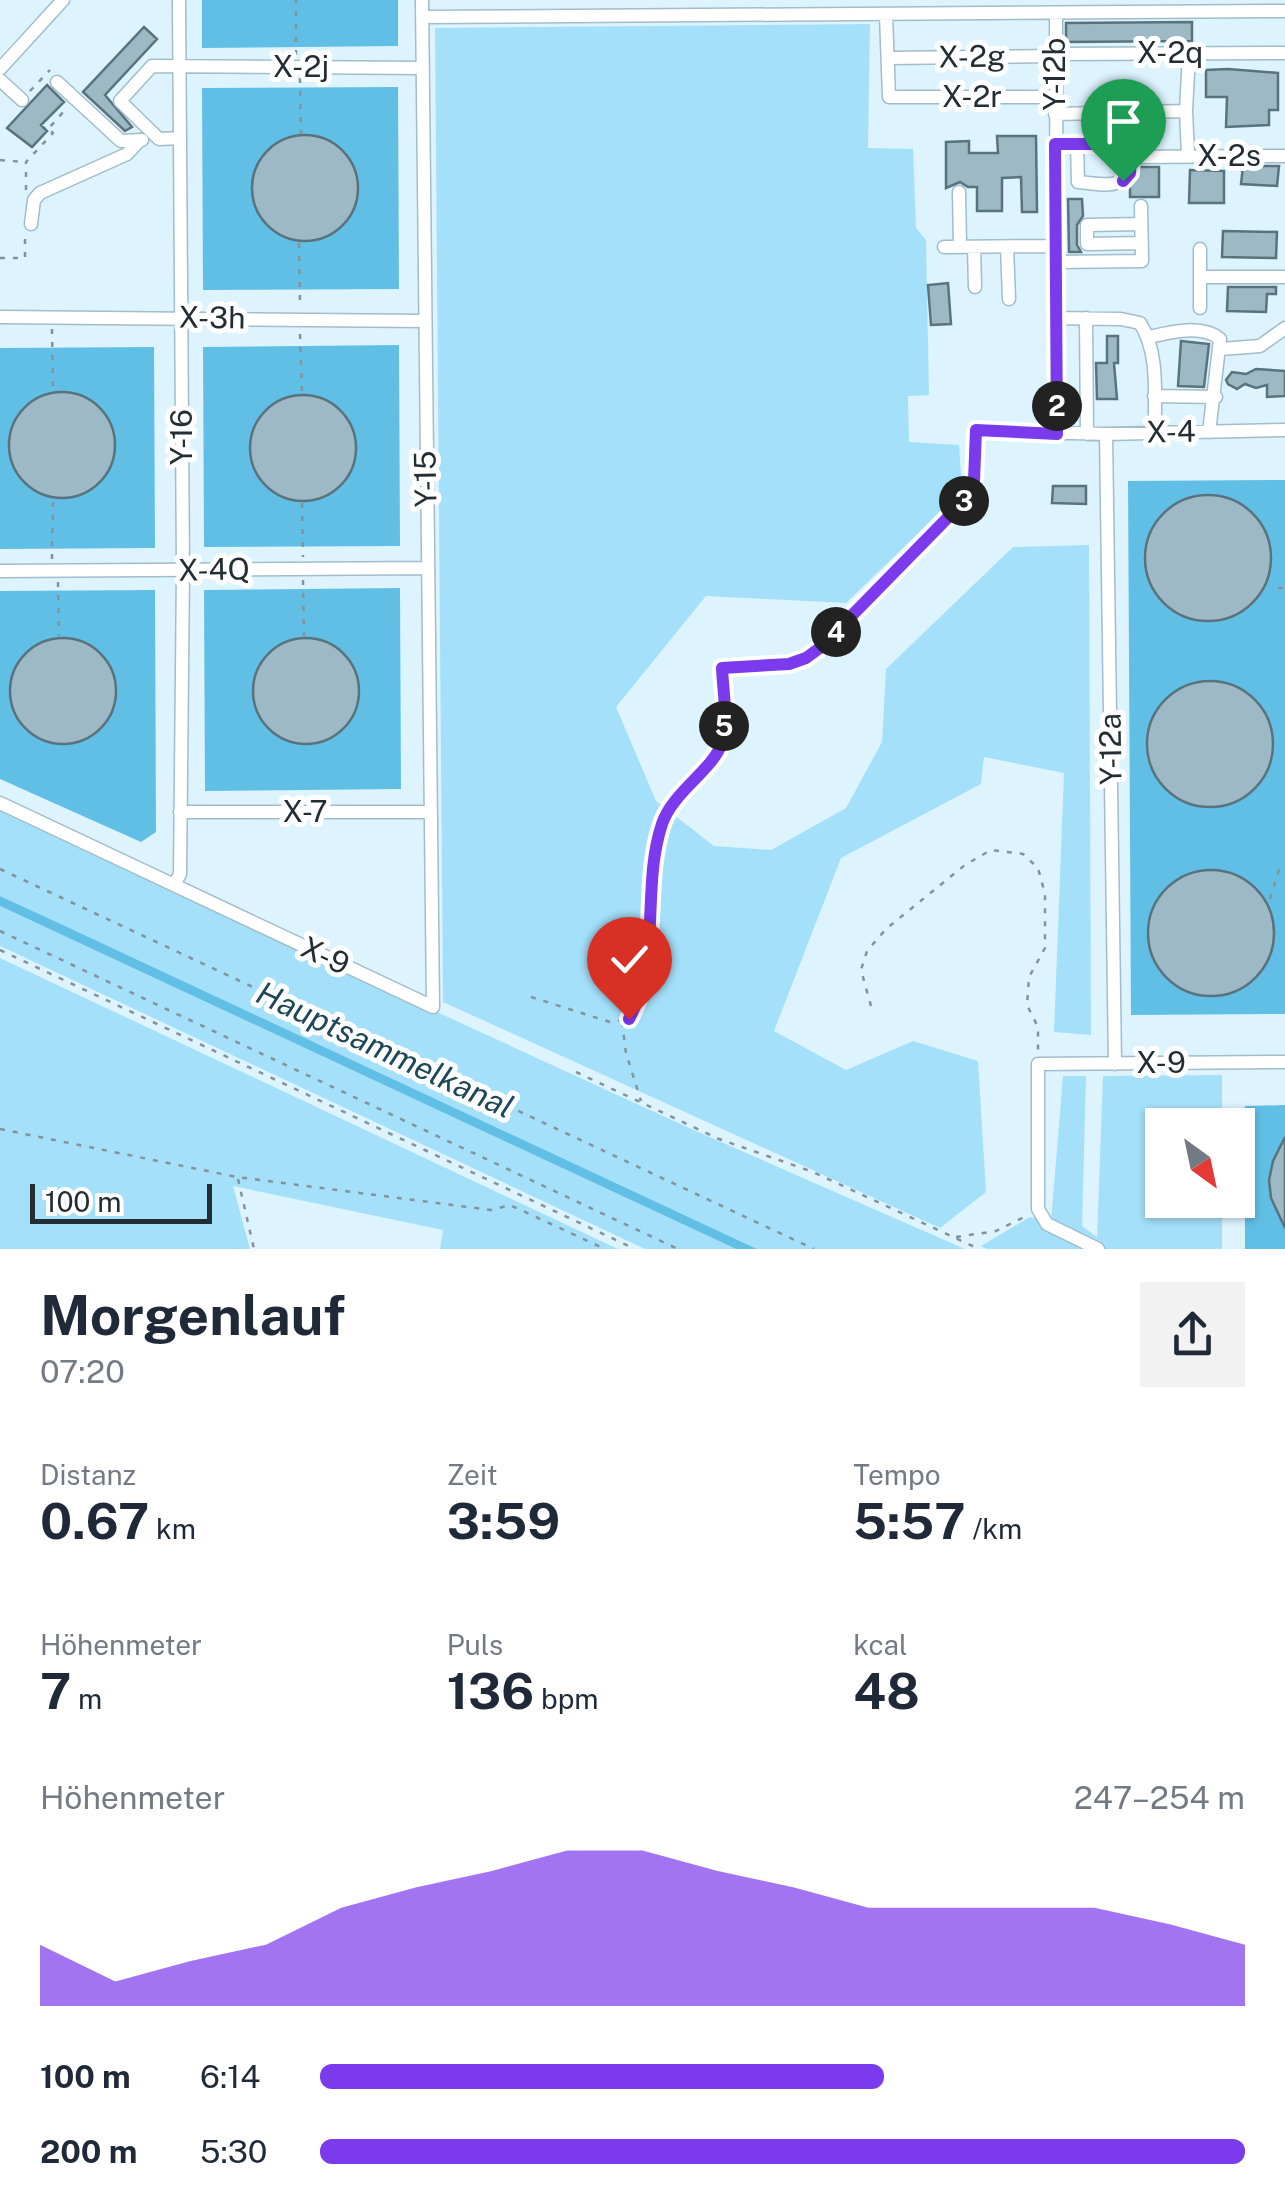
<!DOCTYPE html>
<html lang="de">
<meta charset="utf-8">
<style>
body{margin:0;font-family:"Public Sans",sans-serif;background:#f2f2f3;color:#1f2937;height:100vh;display:flex;flex-direction:column;font-size:38px;white-space:nowrap}
*{box-sizing:border-box;margin:0}
p{font-size:32px;color:#747a83}
.icon{flex:none;width:55px;height:55px;fill:none;stroke:currentColor;stroke-width:2;stroke-linecap:round;stroke-linejoin:round}
.map{position:relative;height:1249px;overflow:hidden}
.details{display:flex;flex-direction:column;background:#fff;flex:1}
.details>*{flex:none}
.needle{width:65px;rotate:147deg}
.tools{position:absolute;left:1145px;top:1108px;display:grid;gap:20px}
.tools a{display:grid;place-items:center;width:110px;height:110px;border-radius:0px;background:#fff;box-shadow:0 2px 8px #0004;font-size:50px}
.scale{position:absolute;left:30px;bottom:25px;width:182px;box-sizing:border-box;padding-left:10px;border:5px solid #232e33;border-top:0;font-size:28px;line-height:35px;white-space:nowrap;color:#232e33;-webkit-text-stroke:8px #fff;paint-order:stroke}
.pin{position:absolute;display:grid;place-items:center;width:85px;height:85px;color:#fff;margin:-102px -42px;border-radius:50% 50% 50% 0;rotate:-45deg;box-shadow:0 0 10px #0007}
.pin .icon{rotate:45deg}
.km{position:absolute;width:50px;height:50px;margin:-25px;border-radius:50%;background:#222;color:#fff;font-size:28px;line-height:50px;text-align:center}
.round{display:grid;place-items:center;flex:none;width:105px;height:105px;border-radius:0px;background:#f2f2f3}
.summary{display:flex;align-items:center;justify-content:space-between;height:170px;padding:0 40px}
h1{font-size:55px;font-weight:700;line-height:75px}
.stats{display:grid;grid-template-columns:repeat(3,1fr);gap:15px;height:170px;padding:10px 40px}
.stats div{display:grid;align-content:center}
.stats b{font-size:50px;font-weight:700}
.stats small{font-size:28px;font-weight:400}
.stats p{font-size:28px}
.chart{height:280px;padding:20px 40px}
.chart p{display:flex;justify-content:space-between}
.chart svg{width:100%;height:180px;margin-top:10px;fill:#7c3aed;opacity:.7}
ul{padding:0 40px;list-style:none;font-size:32px}
li{display:grid;grid-template-columns:160px 120px 1fr;align-items:center;height:75px}
li i{height:25px;border-radius:12px;background:#7c3aed}
.map>svg:first-child{display:block}
</style>
<div class="map">
<svg width="1285" height="1249" viewBox="0 0 1285 1249">
<rect width="100%" height="100%" fill="#ddf4ff"/>
<!-- green -->
<path fill="#a5e0fb" d="M870 24 868 148 913 149 916 228 926 240 929 395 908 396 909 442 959 445 962 491 846 603 706 596 616 707 656 801 714 846 771 850 846 808 882 742 886 669 1013 547 1089 545 1091 1035 1054 1032 1064 773 984 757 981 784 841 858 774 1031 846 1070 913 1041 978 1061 986 1192 940 1228 443 1002 435 28Z
M0 811 687 1127 965 1249H757L0 896Z
M0 906 736 1249H645L0 946Z
M0 958 618 1249H440L443 1230 233 1186 250 1249H0Z
M1222 1075V1125H1162V1200H1222V1249H987L981 1246 1030 1217 1051 1221 1063 1076H1086L1082 1226 1097 1237 1103 1076Z"/>
<!-- water -->
<path fill="#61bfe6" d="M202 0H398V46L202 48Z
M398 87 399 289 203 290 202 88Z
M399 345 400 546 204 547 203 347Z
M154 347 155 548 0 549V348Z
M1285 480V1014L1131 1015 1128 481Z
M400 588 401 789 205 791 204 590Z
M155 590 156 832 141 842 0 779V591Z
M0 896 65 926 757 1249H736L0 906Z
M1285 1105V1249H1245V1106Z"/>
<!-- building -->
<path fill="#9eb9c6" stroke="#59737e" stroke-width="2.5" d="M1192 22V41L1066 42V23Z
M144 27 157 39 105 95 132 127 125 131 83 92Z
M1228 69 1278 73V110H1269V125L1226 127 1227 97H1206V70Z
M47 85 64 102 41 125 47 131 32 147 7 128Z
M252 188a53 53 0 1 1 106 0a53 53 0 1 1-106 0Z
M997 136H1036L1037 212H1022L1021 177 1002 178V211H977V187H968L960 182 946 188V142L969 141V153H998Z
M1243 166H1279L1277 186 1241 184Z
M1139 167H1159V197H1130V186Z
M1190 170 1224 171V203H1189Z
M1068 199H1082L1083 216 1077 225V245L1081 252H1069Z
M1223 231 1277 232 1276 258 1222 257Z
M948 283 951 324 931 325 928 285Z
M1228 287H1276V294H1267L1266 312 1227 311Z
M1107 336H1118V363H1114L1117 399H1097L1096 363H1107Z
M1181 341 1209 344 1204 387 1178 386Z
M1256 369 1285 371V396L1267 397V385L1256 388 1245 384 1237 389 1228 384 1226 380 1232 372 1246 374Z
M9 445a53 53 0 1 1 106 0a53 53 0 1 1-106 0Z
M250 448a53 53 0 1 1 106 0a53 53 0 1 1-106 0Z
M1053 486H1086V504L1052 503Z
M1145 558a63 63 0 1 1 126 0a63 63 0 1 1-126 0Z
M253 691a53 53 0 1 1 106 0a53 53 0 1 1-106 0Z
M10 691a53 53 0 1 1 106 0a53 53 0 1 1-106 0Z
M1147 744a63 63 0 1 1 126 0a63 63 0 1 1-126 0Z
M1148 933a63 63 0 1 1 126 0a63 63 0 1 1-126 0Z
M1285 1137V1228L1271 1198 1269 1180 1273 1161Z"/>
<g fill="none" stroke-linecap="round" stroke-linejoin="round">
<!-- minor casing -->
<g stroke="#a1bdc9" stroke-width="15">
<path id="minor" d="M1056 14 1057 434
M886 15 889 97H1055
M422 17 1285 11
M1056 54 1285 53
M888 58 1056 56
M0 69 63 0
M0 80 22 100
M57 82 121 141 142 140
M1186 111 1189 53
M1055 114 1186 111 1188 155
M180 138 159 139 120 101 152 66 423 68
M1055 144H1101L1131 157 1285 156
M1077 144 1078 182C1105 184 1128 193 1131 157
M959 192 960 247
M31 224 34 200 40 193 127 154 140 140
M1141 224 1087 225V244L1142 243
M944 247 1056 246
M974 247 975 287
M1007 247 1009 299
M1056 262 1142 261 1141 206
M1200 277H1285
M1200 308V249
M0 317 424 321
M1056 318 1121 319 1140 323C1160 354 1154 397 1155 433
M1086 318 1087 434
M1149 337C1170 332 1202 324 1220 339L1209 432
M1221 349 1260 346 1285 328
M1154 396 1216 397
M1106 434 1115 1064
M0 571 427 568
M725 722 722 668C758 666 791 668 821 647L968 497 974 481 976 430 1106 434 1285 430
M0 803 174 885 180 874 183 570 179 0
M180 812H430
M174 885 433 1007 422 0
M1098 1249 1047 1224 1038 1209V1064L1285 1062"/>
</g>
<!-- path -->
<path stroke="#82939b" stroke-width="2.5" stroke-dasharray="5 8" stroke-linecap="butt" d="M296 55V0
M300 78 301 134
M30 91 50 70
M0 160 23 162
M26 190V162L53 133 48 129 67 108
M299 243 300 306
M0 258H25V233
M52 329 53 390
M300 334 302 392
M302 503 303 557
M52 559 53 502
M303 580 304 636
M58 582 59 636
M1278 588H1285
M0 869 814 1249
M1270 899 1279 869H1285
M0 931 678 1249
M0 950 635 1249
M531 997 610 1022 629 1019C653 977 651 923 654 875 656 859 656 837 662 822 675 788 716 769 723 734
M871 1006 861 970 867 951 886 929 965 865 991 850 1023 854 1038 868 1045 894V948L1029 977 1027 1005 1038 1027V1053
M622 1022 626 1053 641 1101
M576 1072 719 1139 813 1172 979 1249
M0 1129 237 1177 491 1210 510 1205 605 1249
M238 1179 254 1249
M956 1237 996 1231 1028 1215"/>
<!-- minor -->
<use href="#minor" stroke="#fff" stroke-width="12"/>
</g>
<g fill="none" stroke-linecap="round" stroke-linejoin="round">
<!-- route casing -->
<g stroke="#fff" stroke-width="20">
<path id="route" d="M629 1019C662 959 641 887 662 824 672 793 712 770 721 745 729 721 723 693 722 668L789 664 806 658 821 647 968 497 974 481 976 430 1057 434 1055 144H1101L1131 158 1130 173 1123 181"/>
</g>
<!-- route -->
<use href="#route" stroke="#7c3aed" stroke-width="12"/>
</g>
<g text-anchor="middle" stroke-width="10" stroke-linejoin="round" paint-order="stroke">
<!-- street labels -->
<g font-size="30" fill="#232e33" stroke="#fff">
<text x="1170" y="63">X-2q</text>
<text transform="translate(972 57) rotate(-1)" y="10">X-2g</text>
<text x="301" y="77">X-2j</text>
<text transform="translate(1055 74) rotate(-90)" y="10">Y-12b</text>
<text x="972" y="107">X-2r</text>
<text x="1229" y="166">X-2s</text>
<text transform="translate(212 318) rotate(1)" y="10">X-3h</text>
<text transform="translate(1171 432) rotate(-1)" y="10">X-4</text>
<text transform="translate(182 437) rotate(-90)" y="10">Y-16</text>
<text transform="translate(426 479) rotate(-91)" y="10">Y-15</text>
<text transform="translate(214 570) rotate(-1)" y="10">X-4Q</text>
<text transform="translate(1111 749) rotate(-91)" y="10">Y-12a</text>
<text x="305" y="822">X-7</text>
<text transform="translate(325 956) rotate(25)" y="10">X-9</text>
<text x="1161" y="1073">X-9</text>
</g>
<!-- water labels -->
<g font-size="32" font-style="italic" fill="#1e4758" stroke="#fff">
<text transform="translate(385 1050) rotate(25)" y="11">Hauptsammelkanal</text>
</g>
</g>
</svg>
<div class="tools">
<a><svg class="needle" viewBox="-14 -14 28 28"><path d="M0-13l5 13h-10z" fill="#e53935"/><path d="M0 13l5-13h-10z" fill="#747a83"/></svg></a>
</div>
<div class="scale">100 m</div>
<div class="pin" style="left:1123px;top:181px;background:#1e9e55"><svg class="icon" aria-label="arrive" viewBox="0 0 24 24"><path d="M6 21V4h12l-3 4 3 4H6"/></svg></div>
<div class="pin" style="left:629px;top:1019px;background:#d93025"><svg class="icon" aria-label="check" viewBox="0 0 24 24"><path d="M5 12l5 5 9-10"/></svg></div>
<b class="km" style="left:1057px;top:406px">2</b>
<b class="km" style="left:964px;top:501px">3</b>
<b class="km" style="left:836px;top:632px">4</b>
<b class="km" style="left:724px;top:726px">5</b>
</div>
<section class="details">
<div class="summary"><div><h1>Morgenlauf</h1><p>07:20</p></div><a class="round"><svg class="icon" aria-label="share" viewBox="0 0 24 24"><path d="M12 15V3M7 8l5-5 5 5M5 13v7h14v-7"/></svg></a></div>
<div class="stats">
<div><p>Distanz</p><b>0.67<small> km</small></b></div>
<div><p>Zeit</p><b>3:59</b></div>
<div><p>Tempo</p><b>5:57<small> /km</small></b></div>
</div>
<div class="stats">
<div><p>Höhenmeter</p><b>7<small> m</small></b></div>
<div><p>Puls</p><b>136<small> bpm</small></b></div>
<div><p>kcal</p><b>48</b></div>
</div>
<div class="chart"><p><span>Höhenmeter</span>247–254 m</p>
<svg viewBox="0 0 160 44" preserveAspectRatio="none"><path d="M0 44V29L10 38L20 33L30 29L40 20L50 15L60 11L70 6L80 6L90 11L100 15L110 20L120 20L130 20L140 20L150 24L160 29V44z"/></svg>
</div>
<ul>
<li><b>100 m</b>6:14<i style="width:61%"></i></li>
<li><b>200 m</b>5:30<i style="width:100%"></i></li>
</ul>
</section>
